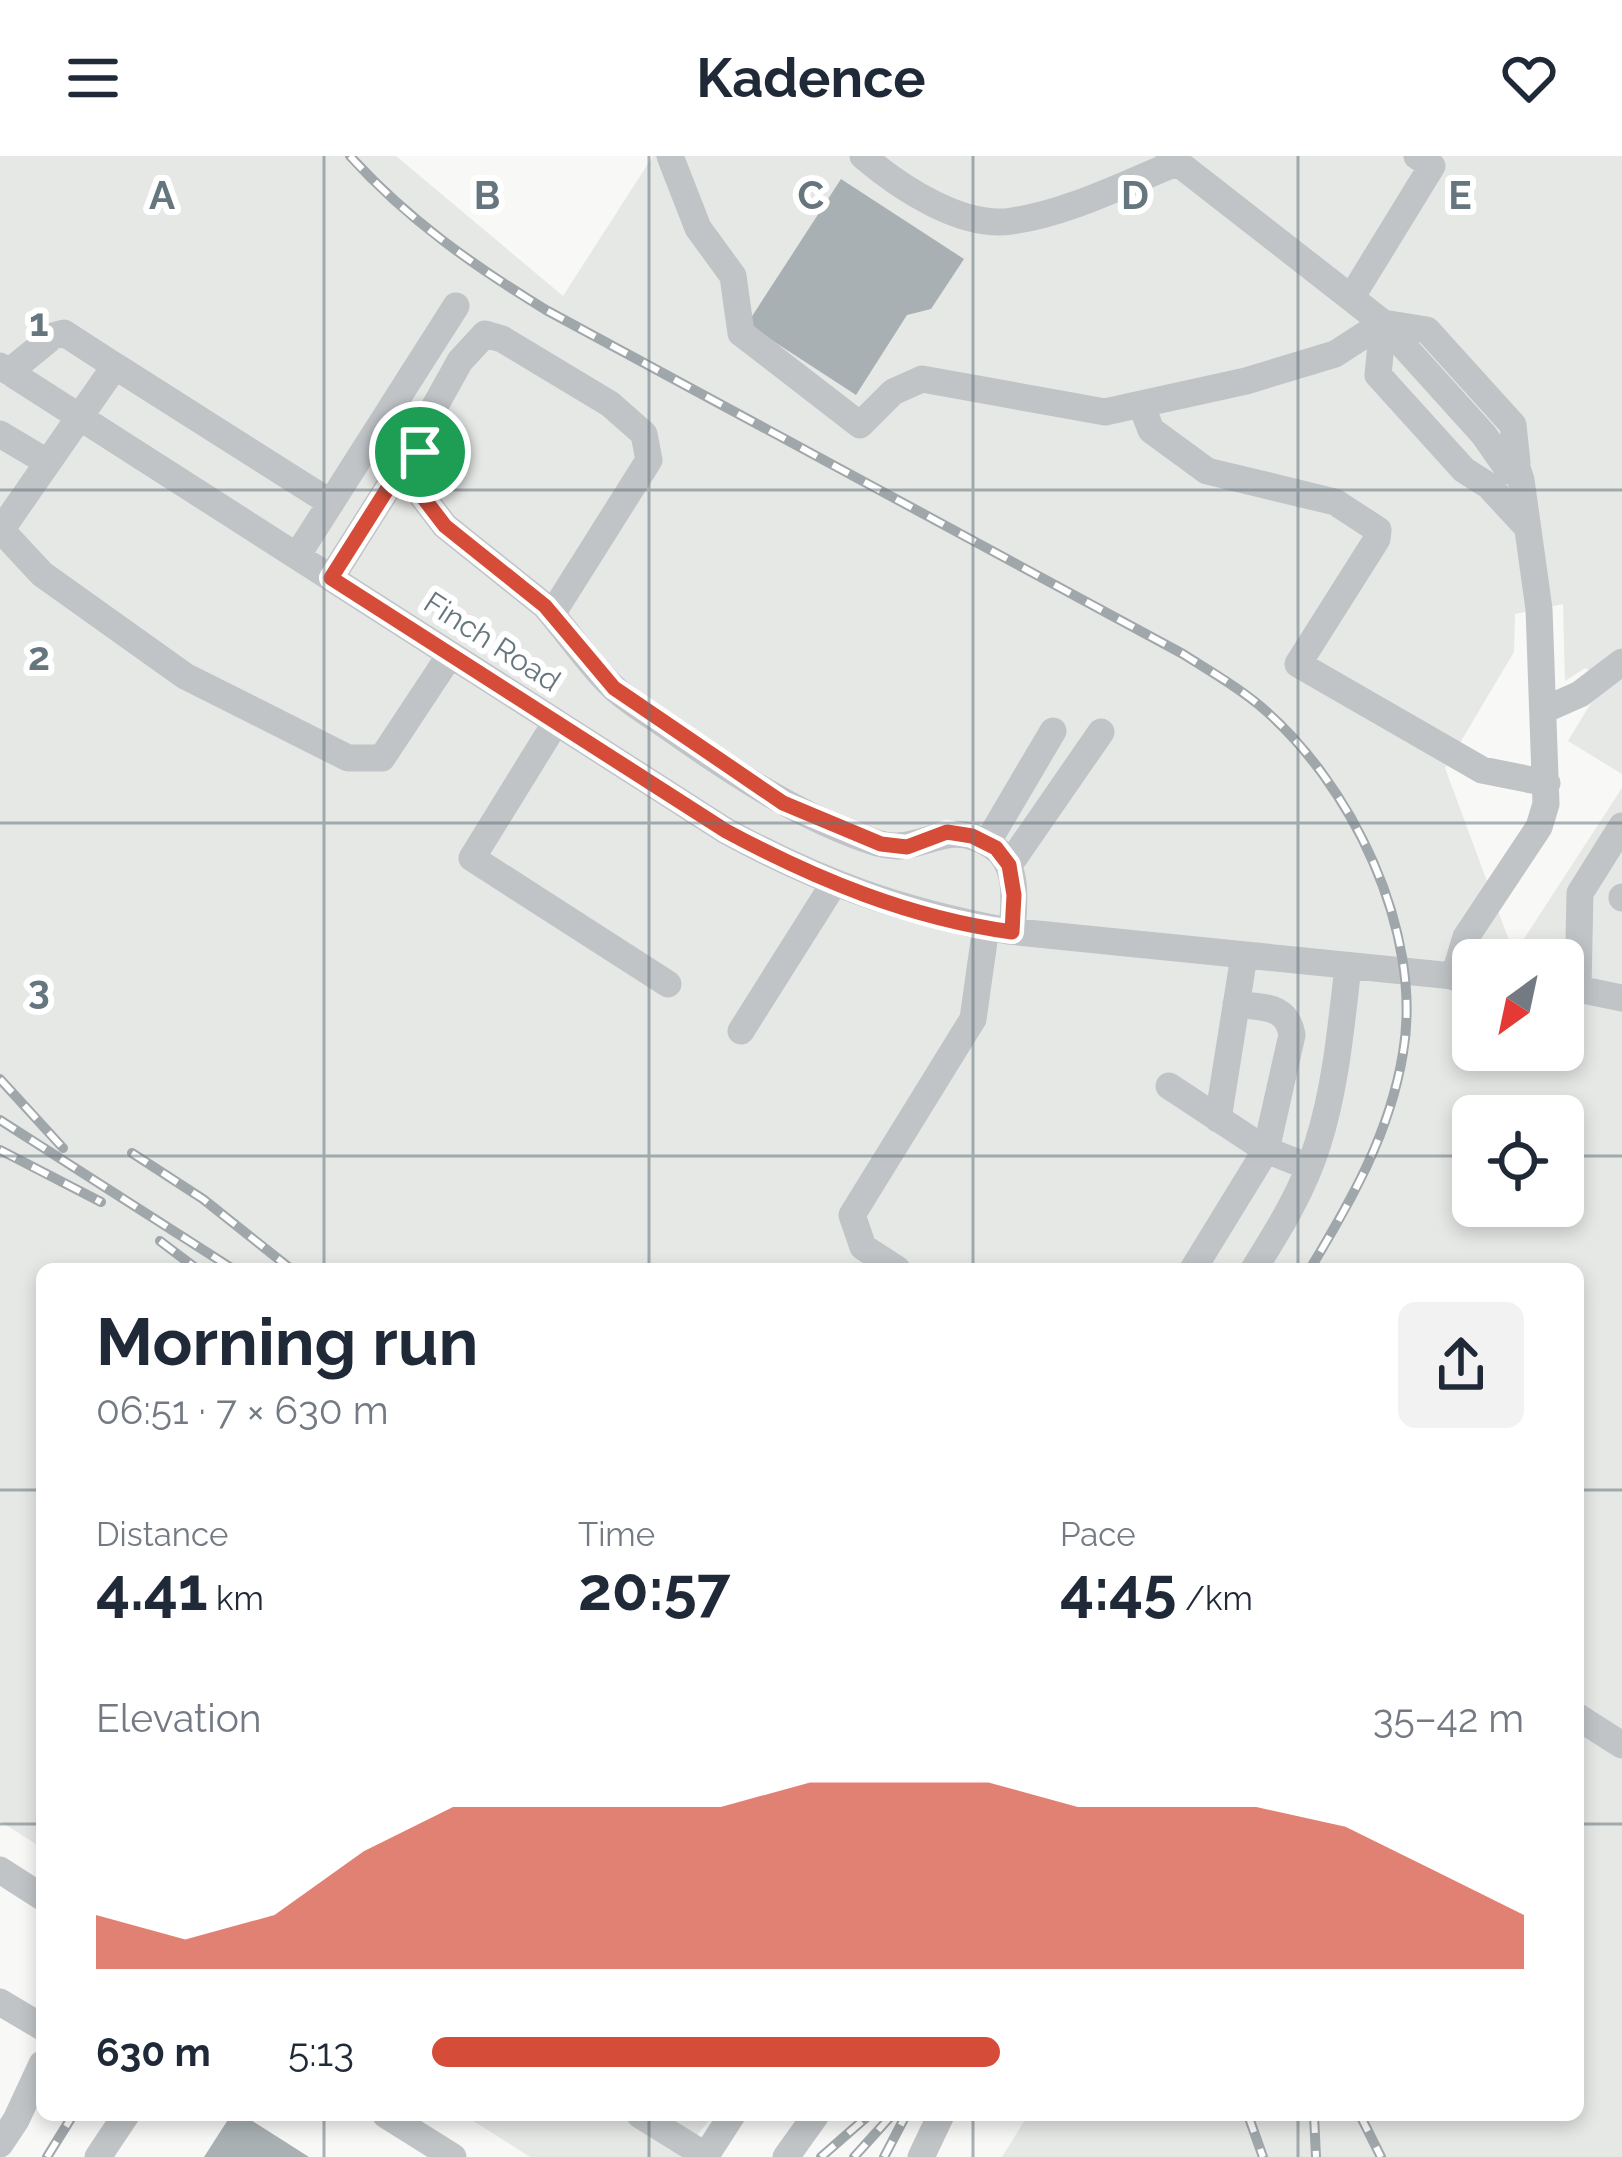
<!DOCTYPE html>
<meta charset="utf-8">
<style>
body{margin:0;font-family:Raleway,sans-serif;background:#f2f2f3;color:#1f2937;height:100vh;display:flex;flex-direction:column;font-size:45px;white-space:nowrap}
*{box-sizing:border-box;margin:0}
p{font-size:39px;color:#747a83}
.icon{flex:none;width:66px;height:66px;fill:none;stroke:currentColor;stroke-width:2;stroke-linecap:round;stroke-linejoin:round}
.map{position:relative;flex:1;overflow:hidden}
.panel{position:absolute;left:36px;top:1107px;width:1548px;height:858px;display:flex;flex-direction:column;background:#fff;border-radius:18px;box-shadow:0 6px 18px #0003}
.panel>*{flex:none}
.needle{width:78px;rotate:213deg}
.controls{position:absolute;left:1452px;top:783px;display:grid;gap:24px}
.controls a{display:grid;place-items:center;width:132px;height:132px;border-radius:18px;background:#fff;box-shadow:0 6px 18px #0003;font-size:60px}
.pin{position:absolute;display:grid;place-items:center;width:102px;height:102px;color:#fff;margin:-51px;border:6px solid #fff;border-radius:50%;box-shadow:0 3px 12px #0007}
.round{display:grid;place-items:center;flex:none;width:126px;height:126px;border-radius:18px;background:#f2f2f3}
.headline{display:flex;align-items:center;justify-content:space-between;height:204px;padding:0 60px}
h1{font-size:66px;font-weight:700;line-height:90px}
.stats{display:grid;grid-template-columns:repeat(3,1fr);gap:18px;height:204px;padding:12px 60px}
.stats div{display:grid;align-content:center}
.stats b{font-size:60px;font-weight:700}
.stats small{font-size:33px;font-weight:400}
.stats p{font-size:33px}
.chart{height:336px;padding:24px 60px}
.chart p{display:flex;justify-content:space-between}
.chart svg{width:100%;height:216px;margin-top:12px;fill:#d54d39;opacity:.7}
ul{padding:0 60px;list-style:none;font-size:39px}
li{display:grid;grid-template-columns:192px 144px 1fr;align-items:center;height:90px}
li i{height:30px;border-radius:15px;background:#d54d39}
header{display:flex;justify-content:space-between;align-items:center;height:156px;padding:0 60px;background:#fff;font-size:54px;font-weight:700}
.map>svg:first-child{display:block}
</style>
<header><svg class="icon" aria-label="menu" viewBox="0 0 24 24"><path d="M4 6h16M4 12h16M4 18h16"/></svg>Kadence<svg class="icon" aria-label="heart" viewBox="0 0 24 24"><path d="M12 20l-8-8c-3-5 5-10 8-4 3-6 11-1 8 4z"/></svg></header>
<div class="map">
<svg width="1622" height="2001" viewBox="0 0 1622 2001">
<rect width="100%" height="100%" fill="#f8f8f6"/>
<!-- built -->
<path fill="#e6e8e6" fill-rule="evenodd" d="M0 0H396L563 140 653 0H1622V618L1568 585 1605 524 1585 512 1565 525 1563 448 1515 458 1514 496 1445 612 1514 798 1622 632V2001H1002L1028 1959H1578V1113H42V1692L0 1665ZM1473 804H1563V894H1473ZM1473 960H1563V1050H1473Z
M464 1959H713L680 2001H530Z"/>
<!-- building -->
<path fill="#a8b0b4" d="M841 23 964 103 931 153 907 159 856 239 747 168Z
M231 1959H243L309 2001H204Z"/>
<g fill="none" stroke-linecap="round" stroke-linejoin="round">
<!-- minor -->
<path stroke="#c0c4c7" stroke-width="27" d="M670 0 698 72 733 120 741 177 860 269 893 236 922 223 1105 256 1246 225 1335 198 1383 167 1427 174 1513 269 1517 307
M863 0C899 31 962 73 1012 65 1069 57 1126 27 1179 6
M1169 0 1383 167 1484 279 1509 315
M1351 142 1432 10 1417 0
M1383 167 1378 219 1464 314 1489 330 1527 371
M0 210 726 675C822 727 901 755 1008 775L1473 822
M9 216 53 180 64 177 115 210
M1141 248 1151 274 1207 315 1335 346 1378 374 1377 383 1298 508 1482 614 1547 627
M0 278 47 306
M331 347 115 210 1 374 42 418 185 520 348 602H382L450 499
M297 400 456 150
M331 422 393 324 420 296
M552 458 649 304 644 278 610 248 502 183 485 178 460 205 420 277 422 340 445 370 545 450 555 462C574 485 593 513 615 533 633 549 656 562 675 576 738 620 803 663 877 687 922 701 944 659 992 690 1020 708 1014 747 1012 775
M1544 554 1580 538 1622 506
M556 566 472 702 668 828
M987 687 1053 575
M1009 709 1101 576
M1622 741V742
M1454 821 1466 781 1539 671 1546 648 1539 453 1521 324 1510 290
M1563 830 1622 842
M1578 831 1580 737 1622 670
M741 875 833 729
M1169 930 1266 994 1309 1011
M1218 963 1244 800
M897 1113 863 1091 852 1059 973 863 986 771
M1193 1113 1266 994 1292 879C1287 848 1262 852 1236 848
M1254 1113C1279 1073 1304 1033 1318 987 1336 930 1341 870 1348 811
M1578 1561 1622 1589
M0 1714 42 1741
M0 1846 42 1871
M386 1959 453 2001
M640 1959 706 2000
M0 1988 16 1964 42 1908
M98 2001 126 1959
M705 2001 732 1959
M786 2001 816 1959
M921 2001 941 1959"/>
<!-- rail casing -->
<g stroke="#a0a7ab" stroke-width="10">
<path id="rail" d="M350 0C407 63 474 110 546 154L1183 498C1208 514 1235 529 1259 549 1351 626 1424 776 1403 897 1390 977 1351 1045 1310 1113
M0 923 63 992
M0 964 233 1113
M0 994 101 1046
M132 997 203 1043 291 1113
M160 1085 197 1113
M1248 1959 1263 2001
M1314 1959 1316 2001
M1360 1959 1381 2001
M47 2001 73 1959
M821 2001 869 1959
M854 2001 892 1959
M884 2001 906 1959"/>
</g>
<!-- rail -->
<use href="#rail" stroke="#fff" stroke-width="6" stroke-dasharray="18" stroke-linecap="butt"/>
</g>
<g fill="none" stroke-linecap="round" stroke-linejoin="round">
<!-- route casing -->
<g stroke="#fff" stroke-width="24">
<path id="route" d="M420 296 422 340 445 370 545 450 614 532 783 647 881 688 907 691 947 676 972 680 996 692 1009 709 1014 739 1012 776C910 762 817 724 726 675L331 422 393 324Z"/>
</g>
<!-- route -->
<use href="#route" stroke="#d54d39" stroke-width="15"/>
</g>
<!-- grid -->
<path fill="none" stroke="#66767e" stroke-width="3" stroke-opacity="0.55" d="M324 0V1113M649 0V1113M973 0V1113M1298 0V1113M0 334H1622M0 667H1622M0 1000H1473M1563 1000H1622M0 1334H42M1578 1334H1622M0 1668H42M1578 1668H1622M324 1959V2001M649 1959V2001M973 1959V2001M1298 1959V2001"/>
<g text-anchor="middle" stroke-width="12" stroke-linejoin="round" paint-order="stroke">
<!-- street labels -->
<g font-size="30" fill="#66767e" stroke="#fff">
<text transform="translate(492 486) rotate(33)" y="10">Finch Road</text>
</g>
</g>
<g font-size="39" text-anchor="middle" font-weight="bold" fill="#66767e" stroke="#fff" stroke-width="12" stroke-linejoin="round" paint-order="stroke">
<text x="162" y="53">A</text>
<text x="487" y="53">B</text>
<text x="811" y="53">C</text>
<text x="1135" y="53">D</text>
<text x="1460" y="53">E</text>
<text x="39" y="180">1</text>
<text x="39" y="514">2</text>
<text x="39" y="847">3</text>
</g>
</svg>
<div class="controls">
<a><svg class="needle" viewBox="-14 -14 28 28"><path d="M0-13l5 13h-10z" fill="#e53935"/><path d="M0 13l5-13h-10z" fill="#747a83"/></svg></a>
<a><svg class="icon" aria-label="locate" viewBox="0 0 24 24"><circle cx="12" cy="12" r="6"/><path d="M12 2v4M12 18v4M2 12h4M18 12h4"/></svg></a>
</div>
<div class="pin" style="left:420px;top:296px;background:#1e9e55"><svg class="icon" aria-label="arrive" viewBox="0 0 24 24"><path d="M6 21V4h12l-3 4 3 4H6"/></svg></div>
<section class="panel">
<div class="headline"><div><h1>Morning run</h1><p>06:51 · 7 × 630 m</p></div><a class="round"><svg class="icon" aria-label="share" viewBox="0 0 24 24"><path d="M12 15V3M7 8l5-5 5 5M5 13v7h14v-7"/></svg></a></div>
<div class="stats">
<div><p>Distance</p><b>4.41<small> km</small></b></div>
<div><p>Time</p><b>20:57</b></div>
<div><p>Pace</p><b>4:45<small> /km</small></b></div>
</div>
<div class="chart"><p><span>Elevation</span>35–42 m</p>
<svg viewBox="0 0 160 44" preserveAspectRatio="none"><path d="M0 44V33L10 38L20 33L30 20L40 11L50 11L60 11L70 11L80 6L90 6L100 6L110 11L120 11L130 11L140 15L150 24L160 33V44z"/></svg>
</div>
<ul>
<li><b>630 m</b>5:13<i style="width:52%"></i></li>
</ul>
</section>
</div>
